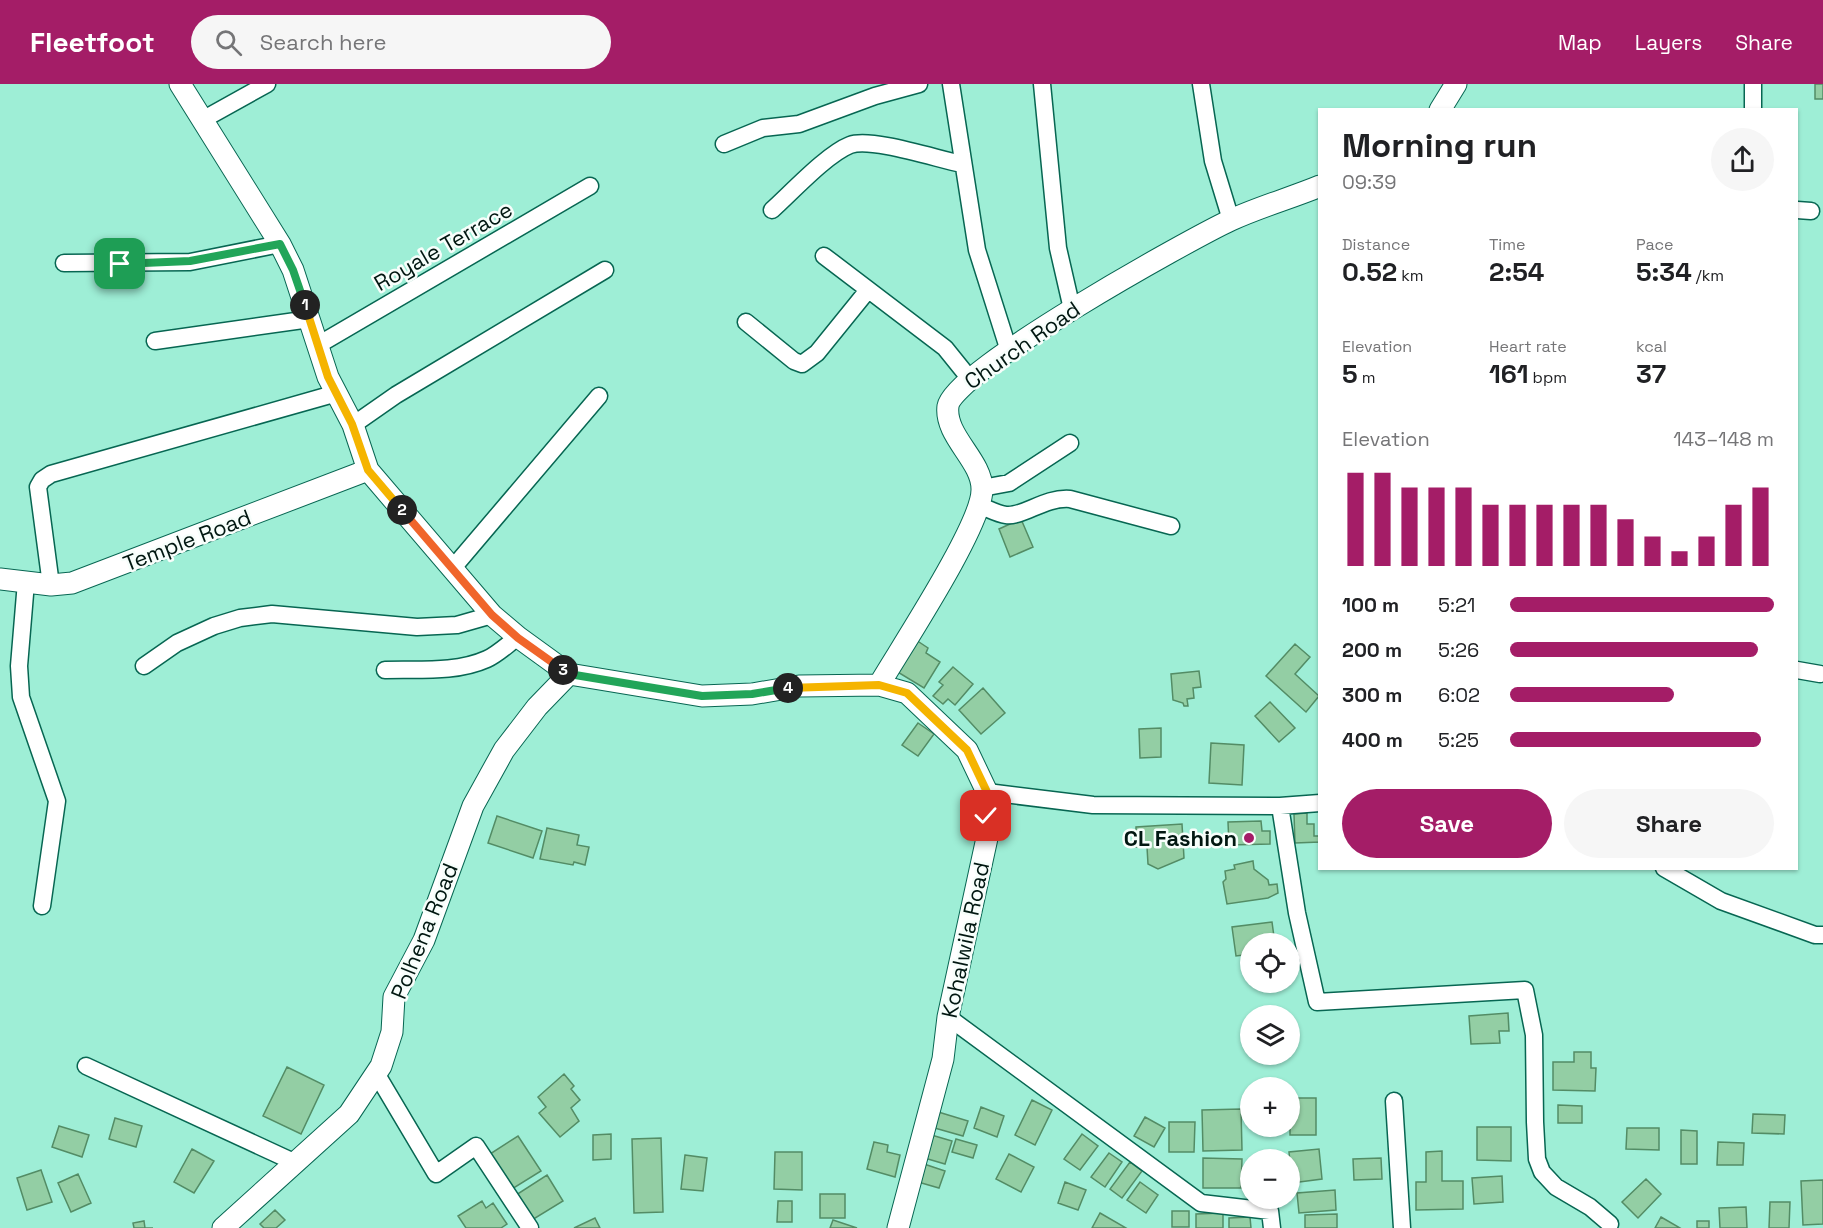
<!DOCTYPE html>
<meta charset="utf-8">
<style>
body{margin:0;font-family:"Space Grotesk",sans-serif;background:#f6f6f6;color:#202124;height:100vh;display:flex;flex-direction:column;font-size:22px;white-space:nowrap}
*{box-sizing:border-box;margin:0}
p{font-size:20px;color:#757577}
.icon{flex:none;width:33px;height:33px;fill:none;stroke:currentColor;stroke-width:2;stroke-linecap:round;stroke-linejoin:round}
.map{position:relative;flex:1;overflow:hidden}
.sheet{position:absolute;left:1318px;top:24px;width:480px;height:762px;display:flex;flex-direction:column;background:#fff;border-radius:0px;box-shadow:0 2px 4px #0004}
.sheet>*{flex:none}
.tools{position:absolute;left:1240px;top:849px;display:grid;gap:12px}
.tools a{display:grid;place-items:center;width:60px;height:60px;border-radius:50%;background:#fff;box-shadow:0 2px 4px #0004;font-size:30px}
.pin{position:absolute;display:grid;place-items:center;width:51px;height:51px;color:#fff;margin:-26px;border-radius:12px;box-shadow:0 3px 9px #0006}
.km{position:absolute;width:30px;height:30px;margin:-15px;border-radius:50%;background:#222;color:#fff;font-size:16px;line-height:30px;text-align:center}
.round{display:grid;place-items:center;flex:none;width:63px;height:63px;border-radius:32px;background:#f6f6f6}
.summary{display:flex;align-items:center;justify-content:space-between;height:102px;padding:0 24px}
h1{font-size:33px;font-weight:700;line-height:45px}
.metrics{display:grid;grid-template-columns:repeat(3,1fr);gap:9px;height:102px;padding:6px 24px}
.metrics div{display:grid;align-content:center}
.metrics b{font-size:26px;font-weight:700}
.metrics small{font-size:16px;font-weight:400}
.metrics p{font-size:16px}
.chart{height:168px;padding:12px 24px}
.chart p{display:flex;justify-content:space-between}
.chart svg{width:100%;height:108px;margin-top:6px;stroke:#a41d67;stroke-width:6}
.primary-button{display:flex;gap:12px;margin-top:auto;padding:12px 24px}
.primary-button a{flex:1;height:69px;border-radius:36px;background:#a41d67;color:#fff;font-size:24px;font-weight:700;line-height:69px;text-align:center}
.primary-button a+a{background:#f6f6f6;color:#202124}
ul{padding:0 24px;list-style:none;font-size:20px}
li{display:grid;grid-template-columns:96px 72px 1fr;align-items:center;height:45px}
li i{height:15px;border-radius:8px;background:#a41d67}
header{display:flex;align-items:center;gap:36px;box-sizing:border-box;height:84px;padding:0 30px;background:#a41d67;color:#fff}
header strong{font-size:28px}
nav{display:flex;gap:33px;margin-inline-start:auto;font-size:21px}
.search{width:420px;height:54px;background:#f6f6f6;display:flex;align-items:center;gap:15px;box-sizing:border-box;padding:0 21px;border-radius:33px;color:#757577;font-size:22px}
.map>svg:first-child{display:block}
</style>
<header>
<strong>Fleetfoot</strong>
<div class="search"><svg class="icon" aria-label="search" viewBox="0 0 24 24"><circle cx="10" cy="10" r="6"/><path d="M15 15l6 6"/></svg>Search here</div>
<nav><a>Map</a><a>Layers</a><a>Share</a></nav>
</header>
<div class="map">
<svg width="1823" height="1144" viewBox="0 0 1823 1144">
<rect width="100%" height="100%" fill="#9eeed6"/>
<!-- building -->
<path fill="#93cea4" stroke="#538c65" stroke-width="1.5" d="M1815 0H1823V15H1815Z
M1021 435 1033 463 1010 473 999 445Z
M916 556 928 564 926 569 940 578 924 604 896 587Z
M1295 560 1310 573 1295 590 1319 612 1306 628 1266 592Z
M953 583 973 600 955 621 948 615 943 620 933 612 943 601 939 598Z
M1199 587 1201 603 1193 604 1194 614 1187 615 1188 622H1184L1183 619 1173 616 1171 590Z
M983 604 1005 629 981 650 959 626Z
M1270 618 1295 644 1279 658 1255 632Z
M918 639 934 650 918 672 902 661Z
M1161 644V673L1140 674 1139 645Z
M1211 659 1244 661 1242 701 1209 699Z
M1307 729V740H1314V752H1320V758L1295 759 1294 730Z
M497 732 542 747 533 774 488 759Z
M1261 737 1262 747H1270V760L1229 761 1228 738Z
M1182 740 1184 774 1158 785 1148 780 1147 763H1136V743Z
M547 744 579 751 577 761 589 763 585 781 574 778 573 781 540 775Z
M1253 777 1254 785 1268 796 1269 801 1277 800 1278 809 1268 814 1227 820 1223 798 1226 795 1225 787 1235 785 1234 781Z
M1272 838 1275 860H1251V870L1236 872 1232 843Z
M1508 929 1509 947H1499L1500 959 1471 960 1469 932Z
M1574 968H1591V984H1596L1595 1007 1553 1006V978H1574Z
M287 983 324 1001 301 1050 263 1032Z
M564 990 574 1002 571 1005 580 1016 571 1024 579 1037 560 1053 539 1029 546 1023 538 1013Z
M1290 1014H1316V1051H1290Z
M1032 1016 1052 1026 1035 1061 1015 1051Z
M1558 1021 1582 1022V1039H1558Z
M981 1023 1004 1032 997 1053 974 1044Z
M1241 1025 1242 1066 1203 1067 1202 1026Z
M935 1027 968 1037 963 1052 931 1043Z
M1753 1030 1785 1031 1784 1050 1752 1049Z
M1145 1033 1165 1044 1154 1063 1134 1052Z
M115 1034 142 1042 136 1063 109 1055Z
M1169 1038H1195L1194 1068H1169Z
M59 1042 89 1051 82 1073 52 1063Z
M1477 1043H1511V1077L1477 1076Z
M1627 1044H1659V1066L1626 1065Z
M1681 1046 1697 1047V1080H1681Z
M611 1050V1075L593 1076V1051Z
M928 1050 952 1057 945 1080 921 1073Z
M1082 1050 1098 1062 1080 1086 1064 1075Z
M518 1052 541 1087 512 1105 490 1070Z
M661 1054 663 1128 634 1129 632 1055Z
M956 1055 977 1061 973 1074 952 1068Z
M874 1058 888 1061 887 1068 900 1071 895 1093 867 1085Z
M1718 1058 1744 1059 1743 1081H1717Z
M192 1065 214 1077 194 1109 174 1098Z
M1319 1065 1322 1095 1292 1099 1289 1068Z
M1442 1067V1097H1463V1125L1416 1126V1098H1426V1068Z
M775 1068H802V1106L774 1105Z
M1109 1069 1122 1078 1105 1103 1091 1093Z
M1009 1070 1034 1083 1021 1108 996 1095Z
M685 1071 707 1074 703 1107 681 1105Z
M1203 1074 1242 1075 1241 1104H1203Z
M1381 1074 1382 1095 1354 1096 1353 1075Z
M1130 1078 1142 1087 1122 1114 1110 1105Z
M924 1080 945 1087 939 1104 918 1098Z
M41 1086 52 1118 27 1126 17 1094Z
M78 1090 91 1119 71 1128 58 1099Z
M547 1091 563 1117 532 1136 516 1111Z
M1502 1092 1503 1118 1474 1120 1472 1094Z
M1646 1095 1661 1110 1638 1134 1622 1118Z
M1823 1096V1140L1803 1141 1801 1097Z
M1065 1098 1086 1106 1078 1126 1058 1119Z
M1140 1098 1158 1111 1146 1129 1127 1116Z
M1335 1106 1336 1126 1299 1129 1297 1109Z
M820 1110H845V1134H820Z
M482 1117 486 1124 493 1119 507 1140 501 1144H466L458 1132Z
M778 1117H792V1138H777Z
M1770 1118H1790L1789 1144H1769Z
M1746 1123 1747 1144H1720L1719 1124Z
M275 1126 285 1136 276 1144H264L260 1140Z
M1172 1127H1189V1143H1172Z
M1100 1129 1126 1144H1092Z
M1223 1129V1144H1196V1130Z
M1337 1130V1144H1305V1131Z
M1250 1133 1251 1144H1229V1134Z
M1661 1133 1680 1144H1655Z
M595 1134 600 1144H574Z
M833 1136 857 1144H830Z
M144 1137 145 1144H153H134L133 1139Z
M1697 1137H1709V1144H1697Z"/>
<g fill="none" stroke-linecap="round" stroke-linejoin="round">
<!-- minor casing -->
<g stroke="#076652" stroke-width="19">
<path id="minor" d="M951 0 977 166 1009 267
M1042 0 1058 164 1072 225
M1201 0 1213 77 1231 136
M1753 0V26
M204 35 267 0
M724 60 763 44 799 40 875 12 919 0
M772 126C792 108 827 70 850 61 871 53 937 75 962 80
M1797 126 1811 127
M824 172 945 264 970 295
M64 179 190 178 280 160
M746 238 794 277 802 280 817 269 868 206
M155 257 310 235
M318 261 590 102
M353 341 396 311 605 186
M982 404 1009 399 1070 359
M978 421C987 424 997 430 1006 431 1024 433 1044 413 1070 415L1171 442
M452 485 599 312
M26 498 19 582 21 613 57 717 42 822
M51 501 38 403 42 396 51 390 337 309
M144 582 177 559 214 542 240 534 272 530 417 543 457 541 492 531
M385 586C419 585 456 589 487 575 498 570 508 560 518 553
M1797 586 1820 590
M987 708 1093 721 1280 722 1320 719
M1280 722 1297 829 1317 918 1525 906 1534 951 1535 1038 1537 1075 1542 1088 1556 1103 1590 1123 1610 1140
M1664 784 1721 817 1815 851H1823
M948 933 1201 1119 1270 1127 1272 1144
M86 982 296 1079
M376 989 436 1090 476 1062 530 1144
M1394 1017 1402 1144"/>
</g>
<!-- tertiary casing -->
<g stroke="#076652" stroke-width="23">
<path id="tertiary" d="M180 0 280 160 293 186 328 293 353 341 368 386 492 531 518 553 569 590 702 612 752 610 799 602 879 601 907 609 967 666 987 708V754L948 933 943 975 898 1144
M1440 26 1456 0
M0 495 51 501 72 499 368 386
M879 601C900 565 983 440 982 405 982 376 944 352 948 322 953 287 1190 155 1231 136 1259 123 1291 114 1320 102
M223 1144 349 1030 381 982 392 948 394 913 424 856 473 722 504 666 537 623 569 590"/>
</g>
<!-- minor -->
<use href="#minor" stroke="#fff" stroke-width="16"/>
<!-- tertiary -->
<use href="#tertiary" stroke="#fff" stroke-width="21"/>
</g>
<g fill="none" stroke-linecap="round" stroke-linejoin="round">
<!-- split-1 casing -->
<g stroke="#fff" stroke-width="12">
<path id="split-1" d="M120 180 190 177 280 160 293 186 305 221"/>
</g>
<!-- split-2 casing -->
<g stroke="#fff" stroke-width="12">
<path id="split-2" d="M305 221 328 293 352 340 368 386 402 426"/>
</g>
<!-- split-3 casing -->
<g stroke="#fff" stroke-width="12">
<path id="split-3" d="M402 426 492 531 518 554 563 586"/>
</g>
<!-- split-4 casing -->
<g stroke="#fff" stroke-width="12">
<path id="split-4" d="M563 586 569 590 702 612 752 610 788 604"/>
</g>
<!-- split-5 casing -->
<g stroke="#fff" stroke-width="12">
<path id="split-5" d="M788 604 879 601 907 609 967 666 987 708 986 732"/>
</g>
<!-- split-1 -->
<use href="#split-1" stroke="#22a559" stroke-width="8"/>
<!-- split-2 -->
<use href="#split-2" stroke="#f5b400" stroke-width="8"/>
<!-- split-3 -->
<use href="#split-3" stroke="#f0652b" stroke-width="8"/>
<!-- split-4 -->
<use href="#split-4" stroke="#22a559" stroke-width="8"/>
<!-- split-5 -->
<use href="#split-5" stroke="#f5b400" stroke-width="8"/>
</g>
<!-- markers -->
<circle fill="#a41d67" stroke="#f7fefb" stroke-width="2" cx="1249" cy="754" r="6"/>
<g text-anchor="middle" stroke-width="5" stroke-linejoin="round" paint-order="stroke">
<!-- street labels -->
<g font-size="22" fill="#011711" stroke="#f7fefb">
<text transform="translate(443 162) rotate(-30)" y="8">Royale Terrace</text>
<text transform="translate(1022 261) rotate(-35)" y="8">Church Road</text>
<text transform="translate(187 456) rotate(-21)" y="8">Temple Road</text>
<text transform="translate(424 847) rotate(-68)" y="8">Polhena Road</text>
<text transform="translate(965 856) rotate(-78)" y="8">Kohalwila Road</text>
</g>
<!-- poi labels -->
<g font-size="22" font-weight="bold" fill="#011711" stroke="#f7fefb" text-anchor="end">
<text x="1237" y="762">CL Fashion</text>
</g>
</g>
</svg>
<div class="tools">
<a><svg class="icon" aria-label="locate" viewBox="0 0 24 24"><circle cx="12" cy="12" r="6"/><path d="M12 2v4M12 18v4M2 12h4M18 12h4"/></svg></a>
<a><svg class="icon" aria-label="layers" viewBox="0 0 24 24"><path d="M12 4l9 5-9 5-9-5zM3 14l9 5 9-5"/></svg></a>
<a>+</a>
<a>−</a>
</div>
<div class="pin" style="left:120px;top:180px;background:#1e9e55"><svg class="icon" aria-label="arrive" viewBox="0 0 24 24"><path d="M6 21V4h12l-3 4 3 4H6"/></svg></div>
<div class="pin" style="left:986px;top:732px;background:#d93025"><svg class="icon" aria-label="check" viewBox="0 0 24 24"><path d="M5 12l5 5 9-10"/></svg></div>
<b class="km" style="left:305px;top:221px">1</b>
<b class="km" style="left:402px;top:426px">2</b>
<b class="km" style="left:563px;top:586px">3</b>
<b class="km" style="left:788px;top:604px">4</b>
<section class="sheet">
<div class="summary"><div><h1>Morning run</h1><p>09:39</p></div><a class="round"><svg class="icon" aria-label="share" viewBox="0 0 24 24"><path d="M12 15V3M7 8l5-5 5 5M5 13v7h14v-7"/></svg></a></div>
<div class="metrics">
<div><p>Distance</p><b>0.52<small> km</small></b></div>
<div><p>Time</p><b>2:54</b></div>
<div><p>Pace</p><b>5:34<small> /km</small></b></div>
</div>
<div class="metrics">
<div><p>Elevation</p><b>5<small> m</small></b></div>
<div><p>Heart rate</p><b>161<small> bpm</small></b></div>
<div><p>kcal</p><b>37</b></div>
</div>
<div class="chart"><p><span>Elevation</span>143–148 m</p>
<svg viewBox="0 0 160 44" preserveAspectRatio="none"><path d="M5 44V6M15 44V6M25 44V12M35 44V12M45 44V12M55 44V19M65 44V19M75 44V19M85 44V19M95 44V19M105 44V25M115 44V32M125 44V38M135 44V32M145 44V19M155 44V12"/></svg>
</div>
<ul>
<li><b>100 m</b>5:21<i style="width:100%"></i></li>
<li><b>200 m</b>5:26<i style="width:94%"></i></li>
<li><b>300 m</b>6:02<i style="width:62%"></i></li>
<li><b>400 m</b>5:25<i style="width:95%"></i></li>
</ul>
<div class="primary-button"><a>Save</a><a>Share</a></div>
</section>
</div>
